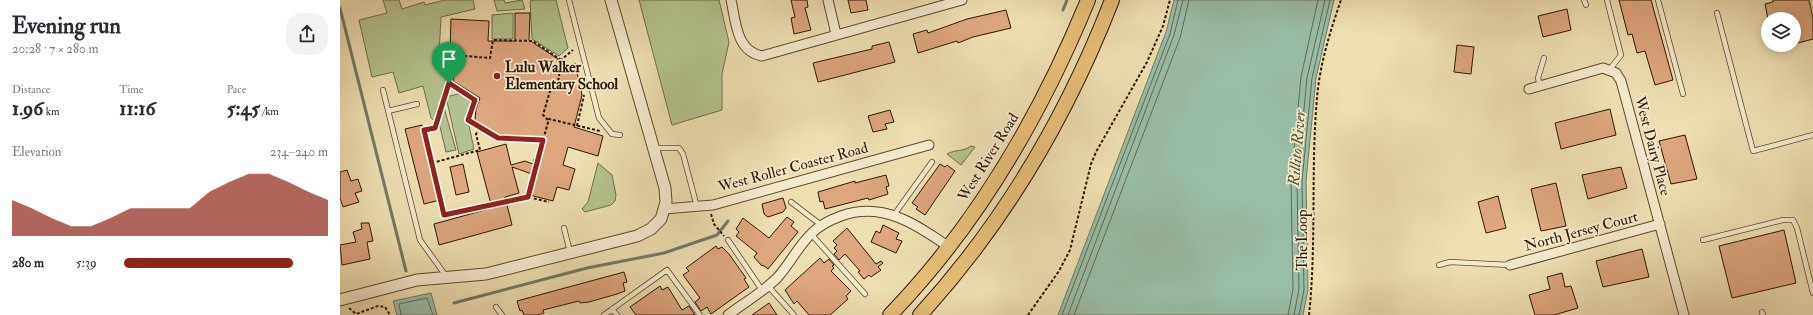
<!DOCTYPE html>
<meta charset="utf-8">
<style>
body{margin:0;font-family:"IM FELL Double Pica",serif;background:#f2f2f3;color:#2b2b33;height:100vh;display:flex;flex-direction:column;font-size:15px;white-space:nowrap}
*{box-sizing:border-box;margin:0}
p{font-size:13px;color:#7c7c81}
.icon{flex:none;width:22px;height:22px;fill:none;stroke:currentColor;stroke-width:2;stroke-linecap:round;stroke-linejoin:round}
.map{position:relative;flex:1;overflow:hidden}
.sheet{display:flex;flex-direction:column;background:#fff;width:340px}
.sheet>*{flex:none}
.controls{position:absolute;left:1421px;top:12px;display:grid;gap:8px}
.controls a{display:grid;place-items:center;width:40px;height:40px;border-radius:50%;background:#fff;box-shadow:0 2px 10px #0003;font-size:20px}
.pin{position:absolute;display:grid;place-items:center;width:34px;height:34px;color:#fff;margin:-41px -17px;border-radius:50% 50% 50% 0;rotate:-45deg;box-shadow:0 0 4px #0007}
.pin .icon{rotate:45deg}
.round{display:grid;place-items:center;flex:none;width:42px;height:42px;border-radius:16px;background:#f2f2f3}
.summary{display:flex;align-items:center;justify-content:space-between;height:68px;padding:0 12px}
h1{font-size:22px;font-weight:700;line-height:30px}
.stats{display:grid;grid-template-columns:repeat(3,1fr);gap:6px;height:68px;padding:4px 12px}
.stats div{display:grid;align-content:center}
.stats b{font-size:20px;font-weight:700}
.stats small{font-size:11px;font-weight:400}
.stats p{font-size:11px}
.chart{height:112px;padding:8px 12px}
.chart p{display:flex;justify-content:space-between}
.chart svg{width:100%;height:72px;margin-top:4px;fill:#8f2418;opacity:.7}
ul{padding:0 12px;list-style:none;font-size:13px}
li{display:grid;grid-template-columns:64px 48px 1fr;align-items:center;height:30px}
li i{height:10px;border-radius:5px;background:#8f2418}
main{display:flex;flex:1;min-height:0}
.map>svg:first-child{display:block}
</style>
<main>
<section class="sheet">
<div class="summary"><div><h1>Evening run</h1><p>20:28 · 7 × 280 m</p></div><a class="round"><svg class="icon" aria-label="share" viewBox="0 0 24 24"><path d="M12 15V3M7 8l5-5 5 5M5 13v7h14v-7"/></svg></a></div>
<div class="stats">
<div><p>Distance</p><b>1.96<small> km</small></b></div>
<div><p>Time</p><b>11:16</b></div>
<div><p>Pace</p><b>5:45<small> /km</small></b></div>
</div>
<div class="chart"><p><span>Elevation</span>234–240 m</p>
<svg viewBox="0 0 160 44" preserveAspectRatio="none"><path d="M0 44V22L10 27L20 33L30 38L40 38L50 33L60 27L70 27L80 27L90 27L100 17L110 11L120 6L130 6L140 11L150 17L160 22V44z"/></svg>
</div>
<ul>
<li><b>280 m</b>5:39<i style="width:83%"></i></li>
</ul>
</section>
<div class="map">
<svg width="1473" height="315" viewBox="0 0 1473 315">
<rect width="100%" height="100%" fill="#eddfb0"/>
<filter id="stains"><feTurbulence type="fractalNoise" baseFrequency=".005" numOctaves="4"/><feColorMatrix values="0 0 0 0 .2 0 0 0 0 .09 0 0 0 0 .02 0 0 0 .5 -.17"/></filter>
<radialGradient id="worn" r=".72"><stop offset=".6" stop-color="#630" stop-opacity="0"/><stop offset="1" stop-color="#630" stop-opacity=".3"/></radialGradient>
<!-- green -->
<path fill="#b3c38f" stroke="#716e48" d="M43 0H59L62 9 84 2 85 5 105 0H133L135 9 101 17 99 54 112 60 101 97 116 150 106 152 100 127 91 118 83 86 59 93 53 72 32 77 19 20 47 13Z
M154 0H164L165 3 182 0 185 9 157 11Z
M194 0H216L228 48 219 56 192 39 190 1Z
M299 0H379L389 42 382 74V110L332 125Z
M173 13V39H152V15Z
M122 93 134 100 128 121 134 149 119 154 106 97Z
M631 146 635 147 621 165 607 154C616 149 623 152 631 146Z
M258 163 272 175 276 195 275 201 271 205 245 212 242 209 248 202Z"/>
<!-- water -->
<path fill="#9abda8" stroke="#6f7b65" d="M834 0H994L976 78 966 181 968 290 963 315H718L826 32Z
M91 293 97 315H57L53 301Z"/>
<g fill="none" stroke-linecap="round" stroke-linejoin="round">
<!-- shore -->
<path stroke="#646a54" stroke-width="1" d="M61 315 59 304 87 298 93 315
M722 315 830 34 838 0
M728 315 834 35 843 0
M734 315 840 38 849 0
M948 315 953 289 951 181 961 77 978 0
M954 315 959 289 957 181 967 78 985 0
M959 315 964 290 962 181 972 78 990 0"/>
<!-- stream -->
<path stroke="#6f7b65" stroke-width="3" d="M0 8 66 271
M723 10 727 0
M114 303 247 268 324 253 377 235 388 221"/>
</g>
<!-- building -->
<path fill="#dda67d" stroke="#2f1800" d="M451 0H467L468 7 465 8 471 30 454 34 451 18 455 17Z
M508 0H526L528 10 511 13Z
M1279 0H1311L1333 80 1315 85 1305 51 1297 53 1292 34 1288 35Z
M1433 0H1469L1473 18V39L1454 44V19H1428L1425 4 1433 2Z
M1227 9 1231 30 1203 37 1198 16Z
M666 10 671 28 633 37 618 43 617 41 578 53 573 34 587 30 588 33 627 19Z
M175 13H190L189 40 218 59V68L235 63 242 95 234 127 263 136 258 156 228 147 223 165 235 169 229 190 217 187 213 201 190 195 195 175 172 167 179 193 165 197 172 225 99 245 94 224 152 208 137 152 166 144 171 165 185 161 193 164 194 159 200 161 206 140 162 138 142 126 135 120 136 109 140 98 113 81 115 69 124 52 110 51 111 19 149 21 148 41H175Z
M549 42 555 62 478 82 473 63 532 49V46Z
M1117 45 1134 47 1131 74 1114 72Z
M1270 109 1276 135 1221 149 1215 123Z
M550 110 554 122 545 124 547 129 533 132 528 116Z
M82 125 100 200 84 204 65 129Z
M1345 135 1357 179 1331 184 1319 141Z
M123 164 129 192 116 195 110 167Z
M600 164 605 167 607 165 615 171 585 215 576 209 578 207 572 203Z
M1281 167 1287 188 1248 199 1242 175Z
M7 170 11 181 18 179 22 191 15 193 19 202 3 207 0 198V172Z
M546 175 549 186 546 187 548 194 529 200 528 198 485 209 483 201 480 202 478 192 515 181V183Z
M1216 183 1226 226 1201 231 1191 189Z
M1158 196 1166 228 1146 233 1138 202Z
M443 198 446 208 443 212 428 217 424 214 422 204Z
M447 217 454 222 451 226 458 232 428 269 423 265 422 266 414 257 417 253 396 236 399 232 396 229 403 218 429 238Z
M21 223H29L33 241 27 242 30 259 2 265 0 245 16 242 13 232 22 229Z
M543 225 559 233 556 239 562 241 556 253 531 242 536 231 540 233Z
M507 228 536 264 541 261 543 263 538 267 541 270 531 277 529 275 524 279 518 272 520 271 505 254 499 260 494 254 497 251 494 248 497 245 493 241Z
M1444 230 1456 283 1392 298 1379 246Z
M376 246 378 249 382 247 389 254 406 278 404 279 409 287 371 314 367 307 361 311 355 302 360 298 343 275 349 271 346 268Z
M1302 249 1309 277 1263 287 1256 261Z
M480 258 484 263 489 259 494 265 492 266 494 268 491 271 511 291 506 296 508 299 490 315H469L457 301 454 304 445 290Z
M284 272 287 282 283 283 285 291 277 294 249 302 240 303 239 301 203 310 204 313 197 315H184L182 310 180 311 177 301Z
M1222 273 1225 287 1231 286 1238 308 1214 315H1195L1189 295 1210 289 1207 277Z
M320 286 322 290 328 287 342 310 349 306 355 315H296L290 307Z
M429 303 437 315H412Z"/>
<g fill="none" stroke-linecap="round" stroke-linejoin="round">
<!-- service casing -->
<g stroke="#5e4a2c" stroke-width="6">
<path id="service" d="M229 0 259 118 272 134 280 135
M1244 0 1246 5
M1267 0 1281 55 1270 69
M1318 0 1343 94
M1377 13 1413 151 1473 135
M1200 86 1198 78 1204 58
M43 90 80 240 106 276
M48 111 77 104
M314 148H339L343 154 357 207
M451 202 481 225
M554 215 592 162
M224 228 230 252
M471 234 525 294
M388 240 422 290
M1363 240 1443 220H1453L1457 228 1473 293
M1099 265 1110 262 1170 265
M428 286 454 315
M156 307 162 315
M272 309 277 315
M1422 312 1423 315
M264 315 327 270 360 315"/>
</g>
<!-- minor casing -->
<g stroke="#5e4a2c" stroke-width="11">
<path id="minor" d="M391 0C396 22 396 51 422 56L622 0
M488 0 496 34
M1189 89 1263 68 1276 73 1281 81 1344 315
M324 209 373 205 589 145
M1170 265 1320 224
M388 315C404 303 423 292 437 278 450 264 458 246 472 233 480 225 490 220 501 216 542 201 576 224 609 247"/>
</g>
<!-- tertiary casing -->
<g stroke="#5e4a2c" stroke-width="13">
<path id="tertiary" d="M0 300 77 280 146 274 297 236 311 229 321 219 326 202 325 188 271 0"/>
</g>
<!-- primary casing -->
<g stroke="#2f1800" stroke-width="16">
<path id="primary" d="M550 315C638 224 700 117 748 0
M580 315C664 223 727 116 772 0"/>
</g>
<!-- path -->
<path stroke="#2f1800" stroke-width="2" stroke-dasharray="3 2" stroke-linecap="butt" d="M109 83 95 128 84 130 104 215 188 197
M218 83 223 84
M208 120 203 115 213 81 218 83 221 60 233 50
M237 126 244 95
M140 128 129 120 135 100 109 83 116 58 125 56 150 58 153 40 193 41 221 60
M203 140 188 197 209 202
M92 163 140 150 136 134 140 128 158 138 203 140 209 119 260 131
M371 214 374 224 384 236
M9 308 16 314 38 306 45 307 50 315
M688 315 719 271 730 250 751 164 756 152 807 62 823 26 830 0
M969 315C977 240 970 163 978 88 982 57 991 29 1001 0"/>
<!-- service -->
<use href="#service" stroke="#f3eacc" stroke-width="4.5"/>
<!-- minor -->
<use href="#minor" stroke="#f3eacc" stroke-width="9"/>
<!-- tertiary -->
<use href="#tertiary" stroke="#f3eacc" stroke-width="11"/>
<!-- primary -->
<use href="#primary" stroke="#e6c078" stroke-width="14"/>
</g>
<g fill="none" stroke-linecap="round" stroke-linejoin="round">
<!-- route casing -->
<g stroke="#fff" stroke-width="8">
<path id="route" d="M109 83 135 100 128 120 158 138 203 140 188 197 104 215 84 130 95 128Z"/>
</g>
<!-- route -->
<use href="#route" stroke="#8f2418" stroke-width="5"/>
</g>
<!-- markers -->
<circle fill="#8f2418" stroke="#f3eacc" stroke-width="1.5" cx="157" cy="76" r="4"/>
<g text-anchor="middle" stroke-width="3.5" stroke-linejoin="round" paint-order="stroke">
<!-- poi labels -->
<g font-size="15" font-weight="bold" fill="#2f1800" stroke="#f3eacc" text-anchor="start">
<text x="165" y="72">Lulu Walker<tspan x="165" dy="17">Elementary School</tspan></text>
</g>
<!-- street labels -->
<g font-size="15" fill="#2f1800" stroke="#f3eacc">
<text transform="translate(1313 146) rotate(75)" y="5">West Dairy Place</text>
<text transform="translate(648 157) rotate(-58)" y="5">West River Road</text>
<text transform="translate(453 167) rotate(-15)" y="5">West Roller Coaster Road</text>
<text transform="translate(1241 231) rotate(-15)" y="5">North Jersey Court</text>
<text transform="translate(962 240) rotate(-90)" y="5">The Loop</text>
</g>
<!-- water labels -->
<g font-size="16" font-style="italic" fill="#54523b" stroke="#f3eacc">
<text transform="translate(956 148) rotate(-85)" y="6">Rillito River</text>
</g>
</g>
<rect width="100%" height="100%" filter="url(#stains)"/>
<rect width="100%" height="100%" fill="url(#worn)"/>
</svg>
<div class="controls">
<a><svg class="icon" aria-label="layers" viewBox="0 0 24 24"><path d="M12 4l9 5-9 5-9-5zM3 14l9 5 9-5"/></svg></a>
</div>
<div class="pin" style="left:109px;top:83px;background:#1e9e55"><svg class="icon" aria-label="arrive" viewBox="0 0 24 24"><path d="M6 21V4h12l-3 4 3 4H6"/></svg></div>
</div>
</main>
